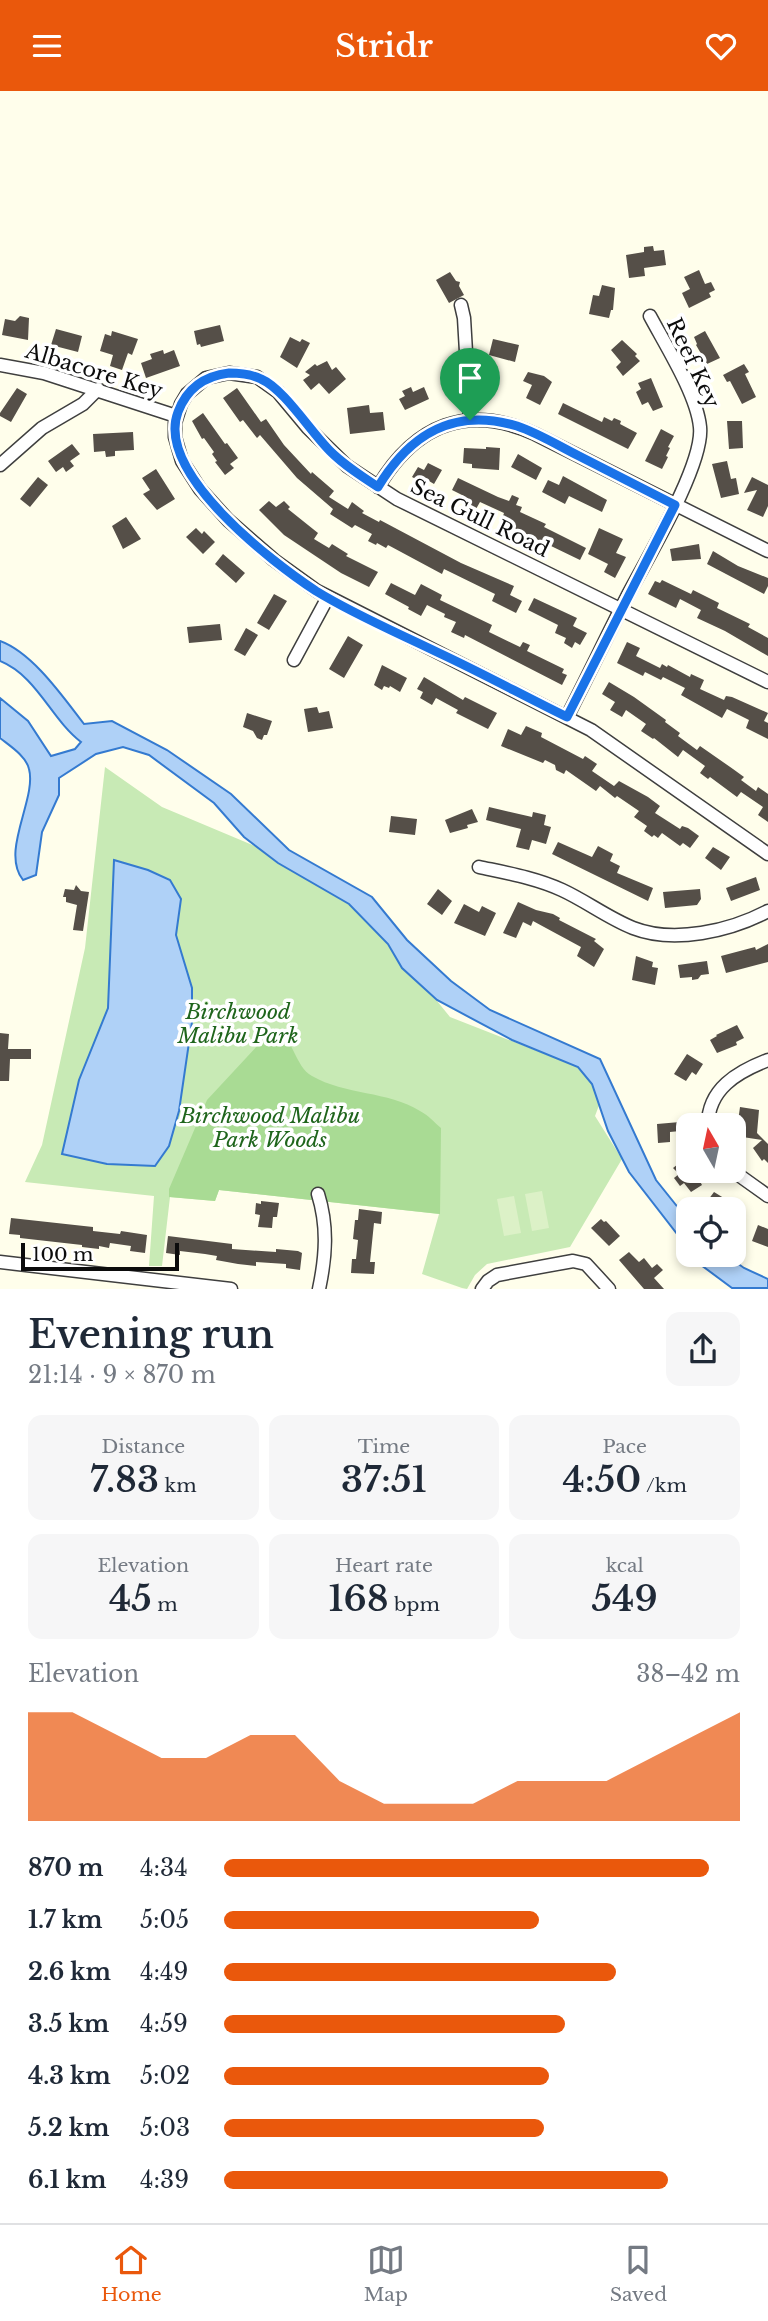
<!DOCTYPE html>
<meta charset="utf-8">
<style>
body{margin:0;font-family:"Libre Baskerville",serif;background:#f6f6f7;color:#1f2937;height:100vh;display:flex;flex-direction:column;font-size:26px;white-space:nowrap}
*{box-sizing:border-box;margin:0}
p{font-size:23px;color:#747a83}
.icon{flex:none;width:38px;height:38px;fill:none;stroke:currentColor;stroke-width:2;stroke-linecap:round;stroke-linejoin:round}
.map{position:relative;height:1198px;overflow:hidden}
.sheet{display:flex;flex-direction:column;background:#fff;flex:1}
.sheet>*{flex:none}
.needle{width:46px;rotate:351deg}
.fabs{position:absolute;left:676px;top:1022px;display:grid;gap:14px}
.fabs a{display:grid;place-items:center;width:70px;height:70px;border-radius:14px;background:#fff;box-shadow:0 4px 10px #0003;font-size:35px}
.scale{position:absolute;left:21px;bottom:18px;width:158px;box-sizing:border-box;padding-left:7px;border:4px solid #0c0c0c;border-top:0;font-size:19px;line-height:24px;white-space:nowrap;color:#0c0c0c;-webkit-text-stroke:5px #fff;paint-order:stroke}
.pin{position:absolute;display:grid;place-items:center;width:60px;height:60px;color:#fff;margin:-72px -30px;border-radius:50% 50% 50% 0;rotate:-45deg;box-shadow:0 0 7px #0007}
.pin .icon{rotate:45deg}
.round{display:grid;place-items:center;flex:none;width:74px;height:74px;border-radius:14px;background:#f6f6f7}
.overview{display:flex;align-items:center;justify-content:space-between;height:119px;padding:0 28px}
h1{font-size:38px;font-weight:600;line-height:52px}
.figures{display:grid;grid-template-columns:repeat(3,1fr);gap:10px;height:119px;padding:7px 28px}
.figures div{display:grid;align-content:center;border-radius:14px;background:#f6f6f7;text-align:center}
.figures b{font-size:35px;font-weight:600}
.figures small{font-size:19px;font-weight:400}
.figures p{font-size:19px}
.chart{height:196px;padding:14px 28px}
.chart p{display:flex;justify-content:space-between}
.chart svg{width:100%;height:126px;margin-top:7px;fill:#ea580c;opacity:.7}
ul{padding:0 28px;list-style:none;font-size:23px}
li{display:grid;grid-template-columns:112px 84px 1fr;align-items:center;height:52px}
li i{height:18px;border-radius:9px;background:#ea580c}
header{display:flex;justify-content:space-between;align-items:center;height:91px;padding:0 28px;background:#ea580c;color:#fff;font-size:32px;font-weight:600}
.tabs{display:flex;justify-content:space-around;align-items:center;height:98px;border-top:2px solid #e0e1e3;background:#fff;font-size:19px;color:#747a83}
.tabs a{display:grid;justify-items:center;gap:4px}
.tabs .selected{color:#ea580c}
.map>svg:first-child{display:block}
</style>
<header><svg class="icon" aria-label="menu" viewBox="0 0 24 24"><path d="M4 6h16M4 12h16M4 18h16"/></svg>Stridr<svg class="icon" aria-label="heart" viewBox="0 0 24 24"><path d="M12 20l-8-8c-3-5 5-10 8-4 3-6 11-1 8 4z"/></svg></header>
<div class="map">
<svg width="768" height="1198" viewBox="0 0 768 1198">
<rect width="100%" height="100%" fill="#fffeeb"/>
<!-- green -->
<path fill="#c8eab5" d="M105 676 162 716 310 778 360 815 450 926 609 988 595 1025 622 1068 570 1156 487 1173 475 1184 467 1198 462 1197 422 1183 439 1123 219 1099 215 1110 170 1106 162 1175H149L154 1105 25 1091 42 1054 85 857Z"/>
<!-- forest -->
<path fill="#a9db94" d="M277 941C293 945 295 976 312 985 345 1004 388 1000 420 1020 428 1024 434 1031 441 1037L440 1123 219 1099 215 1110 169 1106V1098L207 1009 258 954 270 943Z"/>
<!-- pitch -->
<path fill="#dcf1c7" d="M542 1100 549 1137 532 1140 525 1103Z
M514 1105 521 1142 504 1145 497 1108Z"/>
<!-- water -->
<path fill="#afd1f7" stroke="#347ad0" stroke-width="2" d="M0 550C33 562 63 606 84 633L112 630 167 659 231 703 289 759 372 806 407 849 451 890 490 919 600 968 656 1089 688 1129V1157L629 1081 608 1040 592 993 578 976 512 949 437 909 402 877 388 853 349 813 278 772 244 746 214 712 149 664 123 656 96 663 59 687V704L42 741 36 784 23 789C0 760 37 708 29 678 26 665 10 655 0 647V607L28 630 51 665 75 658 81 651C51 628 37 585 0 570Z
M114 769 148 779 170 789 181 808 176 844 192 897V931L179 1020 169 1055 155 1075 107 1073 62 1063 79 989 108 917Z
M693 1164H726L744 1177 768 1188V1197H732L701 1174Z"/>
<!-- building -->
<path fill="#554f48" d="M653 155 654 160 664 159 666 174 644 177 645 185 629 187 626 164 644 161V156Z
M699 179 705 193 711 191 715 199 709 202 711 206 689 217 682 202 690 198 684 186Z
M450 181 456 190 460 191 459 195 464 204 449 212 436 189Z
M602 194 615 197 613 219H611L609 227 589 223 593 204 599 205Z
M20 225 29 227 28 249 2 244 5 228 15 230Z
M220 234 224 250 201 256 200 253 197 254 194 240Z
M56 238 82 245 78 261 51 254Z
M112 240 138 248 132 264 128 262 122 279 110 275 113 264 100 260 105 243 111 245Z
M705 240 720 267 707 273 696 254 697 253 694 246Z
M290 246 300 251 302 248 310 252 297 277 280 266Z
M493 248 519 254 515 271 489 264Z
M622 249 637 263 635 265 640 270 623 285 616 276 621 271 611 259Z
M163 259 164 263 174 259 180 275 146 287 141 272 152 268 150 263Z
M327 270 332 279 336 276 346 288 329 303 319 292 311 299 303 289 310 284 305 281 315 273 317 275Z
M744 273 749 281 745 283 756 306 742 313 730 290 727 291 723 284Z
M528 281 544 285 552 291 540 314 526 307 532 294 523 290Z
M651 287 663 316 653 320 648 311 642 314 636 301 641 298 638 292Z
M411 296 413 301 424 296 429 308 405 319 399 308 405 305 402 300Z
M17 297 27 303 11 331 0 325V322Z
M237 297 261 331 266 328 284 354 311 383 312 381 334 400 329 406 348 418 352 411 364 420 362 422 379 431 380 429 461 472 514 495 510 504 522 510 516 522 492 510 495 503 444 478 442 483 388 454 386 457 377 452 376 454 368 450 372 443 355 434 352 437 330 423 333 418 297 387 260 344 257 347 243 329 240 331 223 307Z
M563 312 602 331 604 326 612 330 614 327 621 330 620 333 637 342 628 358 558 323Z
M369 314 370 322 383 321 385 339 350 343 347 317Z
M203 322 225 353 227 352 238 367 230 373 234 377 225 384 215 371 217 370 212 363 214 361 204 347 202 348 192 330Z
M727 330H742L743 357 729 358Z
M661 338 674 345 668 356 670 357 666 365 668 366 662 378 645 370Z
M133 341 134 359 115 360V365L106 366 105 360 94 361 93 343Z
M72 353 80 363 70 370 74 375 66 381 63 376 56 381 48 370Z
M486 356 500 357 499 379 472 377V373L463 372 464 357 486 358Z
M518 363 542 377 536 389 511 376Z
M727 370 731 388 736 387 739 403 721 407 712 373Z
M428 372 442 379 434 393 424 387 422 391 412 386 418 376 424 379Z
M156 378 175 408 157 419 143 403 150 399 142 387Z
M563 385 607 409 602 421 569 405 565 413 542 401 548 389 559 394Z
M38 386 48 394 30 416 20 408Z
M752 386 768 394V415L763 426 747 419 757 399 744 402Z
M458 387 498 406 509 410 512 404 519 407 516 414 522 416 520 421 546 433 544 436 586 457 580 469 501 431 504 422 480 411 476 418 469 415 471 411 463 407 464 405 452 399Z
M269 410 276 416 284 410 290 416 288 418 318 442 314 448 329 457 332 453 348 463 346 465 378 481 369 496 341 482 284 444 259 419Z
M126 426 141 448 123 458 112 435Z
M196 437 202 443 204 440 215 451 203 463 186 446Z
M599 437 623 448 616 462 626 466 615 487 604 481 608 473 588 463Z
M699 453 701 468 672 470 670 458Z
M713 460 738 475 768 487V495L764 503 707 473Z
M223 463 245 482 236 492 215 473Z
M662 489 691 503 693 499 719 512 717 517 750 533 748 536 768 547V565L725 540 697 527 701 519 680 508 676 517 648 503 655 490 660 492Z
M391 492 415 504 421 493 442 504 440 509 492 534 489 541 520 556 523 551 530 554 527 560 564 578 562 582 567 584 562 594 465 544 464 547 451 541 456 531 444 526 445 523 427 514 421 525 408 518 409 516 385 503Z
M274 503 287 510 269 539 257 532Z
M534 507 577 527 573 535 587 542 580 554 575 551 572 557 564 552 566 547 555 542 558 534 528 519Z
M220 533 222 549 189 552 187 536Z
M246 537 258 544 245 565 234 559Z
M348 545 363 554 344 587 329 578Z
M627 551 640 557 636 565 660 577 662 573 667 576 668 574 690 586 691 583 704 589 700 598 724 609 726 605 732 606 768 622 764 630 768 632V648L746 637 749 629 727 618 722 627 681 604 685 597 663 586 661 589 645 581 643 585 617 572Z
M382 574 407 587 400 601 390 595 389 597 384 595 382 599 374 594Z
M424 586 463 609 465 606 497 622 488 638 456 622 458 619 436 607 432 614 420 607 423 601 417 598Z
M609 591 634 606 666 629 665 631 680 642 678 645 697 659 700 655 733 678 744 686 741 689 756 700 758 696 768 703V731L758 724 763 716 741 701 737 706 710 686 708 688 700 682 705 675 683 659 678 666 654 647 653 648 641 640 646 633 626 619 622 626 610 619 615 611 602 603Z
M317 616 319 622 329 620 333 637 308 641 304 618Z
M247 622 272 630 267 644H264L262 649 257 647 253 640 243 636Z
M526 635 542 642 541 646 583 668 585 665 597 673 592 680 614 695 619 690 648 706 660 715 655 722 680 738 682 735 688 737 699 745 690 757 683 752 680 755 662 742 658 747 654 744 652 746 644 740 647 735 634 726 639 720 617 705 615 707 600 695 596 700 566 679 564 683 556 679 555 674 545 669 543 672 501 655 508 638 521 644Z
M489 716 532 726 533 721 546 724 544 734 551 736 546 753 532 749 529 759 516 756 521 738 486 729Z
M472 718 478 731 467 734 468 737 450 742 445 729Z
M391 725 417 728 415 744 389 741Z
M558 751 592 766 598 755 613 763 610 770 620 775 617 782 653 797 648 810 552 763Z
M713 756 730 766 721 779 705 767Z
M756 786 760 799 731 810 726 797Z
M76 794 81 800 89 801 83 840 73 839 77 814 66 811V806H63L65 798 74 799Z
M438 798 452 810 442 824 427 813Z
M700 798 701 808 697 814 665 817 663 801Z
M518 811 536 819 553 823 560 827 559 829 596 848 594 850 604 858 594 876 577 865 581 856 533 830 531 835 523 831 516 847 503 842Z
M464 813 479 821 482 815 496 822 485 845 454 832Z
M768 853V871L726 882 721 865 755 856 756 859Z
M636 865 653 871 652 876 658 877 655 894 632 889Z
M707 870 709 883 701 884 698 888 692 889V886L680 887 678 874Z
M737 934 744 947 736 951 737 954 717 962 710 949 717 945 716 944Z
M0 942 9 943 8 958H31V968H10L9 990H0Z
M687 963 703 973 696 984 692 981 686 990 674 983Z
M740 1016 759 1019 757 1042 768 1053V1072L764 1068 762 1070 753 1057 762 1049 736 1045Z
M680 1031V1040L670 1041V1051L658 1052 657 1033Z
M688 1065V1080H701L697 1085 702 1094 691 1101 684 1092 680 1095 674 1087 679 1083 673 1077Z
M714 1101 727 1109 740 1118H711L705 1113Z
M261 1110 279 1112 277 1126H273L272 1137 258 1136 260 1124 255 1123 256 1112 261 1113Z
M359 1118 382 1121 381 1133 374 1132 370 1171H375L374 1183 351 1182 352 1168H356L358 1149 353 1148 355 1129H358Z
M11 1127 93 1136V1140L120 1143 121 1140 147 1144 145 1162 130 1160 131 1155 110 1152 109 1157 99 1155V1158L82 1156V1154L20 1147V1144L9 1143Z
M601 1128 604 1131 606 1130 620 1145 609 1155 591 1137Z
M758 1134 768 1138V1156L752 1150Z
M168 1145 232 1153V1158L276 1161V1158L298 1160 302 1162 300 1179 286 1177V1173L256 1171V1175L238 1173 216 1169 217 1165 205 1163 180 1160V1164L166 1162Z
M629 1161 639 1171 644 1167 652 1177 657 1173 663 1179 654 1187 664 1198H644L619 1169Z"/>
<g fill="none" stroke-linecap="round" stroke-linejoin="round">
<!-- minor casing -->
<g stroke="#3f3f3f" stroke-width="15">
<path id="minor" d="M461 214 464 227 470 329
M0 274 44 282 176 325
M0 374 42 337 83 313 98 298
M378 396C415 334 467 312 535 343L768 460
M294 569 328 506
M768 591 397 408 347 375 308 337 278 301 257 286 229 282 206 287 187 303 181 313 175 332V346L182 370 200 398 228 429 274 469 317 500 591 639 768 763
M567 626C588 585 608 543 629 502 648 466 704 373 700 336 697 304 666 255 650 225
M479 776C507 782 536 787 562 799 586 810 608 827 633 837 674 853 730 840 768 820
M708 1034C708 998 737 981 768 969
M733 1080 768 1105
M318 1103C328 1135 326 1165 319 1198
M0 1171 231 1198
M482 1198 488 1190 497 1184 573 1170 586 1173 609 1198"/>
</g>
<!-- minor -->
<use href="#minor" stroke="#fff" stroke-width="12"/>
</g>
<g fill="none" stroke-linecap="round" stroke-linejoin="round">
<!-- route casing -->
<g stroke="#fff" stroke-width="14">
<path id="route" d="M229 282C240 282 251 283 261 288 284 298 310 340 330 360 344 374 361 385 378 396 410 343 454 316 517 335 538 342 559 355 579 365 611 381 643 398 675 414L567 626C524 605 482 582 439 562 398 542 355 524 316 500 272 471 155 382 178 321 187 297 204 285 229 282Z"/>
</g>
<!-- route -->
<use href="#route" stroke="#1a73e8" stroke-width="9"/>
</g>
<g text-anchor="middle" stroke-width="7" stroke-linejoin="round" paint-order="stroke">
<!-- street labels -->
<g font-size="21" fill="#0c0c0c" stroke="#fff">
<text transform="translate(693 272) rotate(65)" y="7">Reef Key</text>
<text transform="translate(94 280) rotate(17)" y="7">Albacore Key</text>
<text transform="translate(480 427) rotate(26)" y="7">Sea Gull Road</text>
</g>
<!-- park labels -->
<g font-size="21" font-style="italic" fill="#1f651c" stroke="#fff">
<text x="238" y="928">Birchwood<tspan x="238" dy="24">Malibu Park</tspan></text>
<text x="270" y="1032">Birchwood Malibu<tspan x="270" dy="24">Park Woods</tspan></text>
</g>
</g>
</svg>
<div class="fabs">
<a><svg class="needle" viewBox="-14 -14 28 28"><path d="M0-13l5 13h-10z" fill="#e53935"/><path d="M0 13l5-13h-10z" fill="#747a83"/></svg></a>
<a><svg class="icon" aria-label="locate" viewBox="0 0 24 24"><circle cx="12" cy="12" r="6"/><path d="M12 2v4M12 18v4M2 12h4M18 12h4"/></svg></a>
</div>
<div class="scale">100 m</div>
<div class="pin" style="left:470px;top:329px;background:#1e9e55"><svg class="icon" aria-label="arrive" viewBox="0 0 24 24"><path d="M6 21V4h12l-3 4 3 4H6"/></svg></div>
</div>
<section class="sheet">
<div class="overview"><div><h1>Evening run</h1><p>21:14 · 9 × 870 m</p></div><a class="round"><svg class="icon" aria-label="share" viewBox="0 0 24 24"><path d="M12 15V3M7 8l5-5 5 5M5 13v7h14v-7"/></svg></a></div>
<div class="figures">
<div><p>Distance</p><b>7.83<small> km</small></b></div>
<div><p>Time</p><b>37:51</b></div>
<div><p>Pace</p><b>4:50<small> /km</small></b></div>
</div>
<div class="figures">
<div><p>Elevation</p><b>45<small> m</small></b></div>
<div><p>Heart rate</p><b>168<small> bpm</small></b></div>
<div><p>kcal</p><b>549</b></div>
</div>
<div class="chart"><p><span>Elevation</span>38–42 m</p>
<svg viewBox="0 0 160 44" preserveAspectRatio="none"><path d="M0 44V6L10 6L20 14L30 22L40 22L50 14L60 14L70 30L80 38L90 38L100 38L110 30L120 30L130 30L140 22L150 14L160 6V44z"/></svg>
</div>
<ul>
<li><b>870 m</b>4:34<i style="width:94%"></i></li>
<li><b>1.7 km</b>5:05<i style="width:61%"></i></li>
<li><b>2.6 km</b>4:49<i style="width:76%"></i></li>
<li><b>3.5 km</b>4:59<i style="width:66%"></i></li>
<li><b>4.3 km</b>5:02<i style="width:63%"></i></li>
<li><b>5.2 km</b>5:03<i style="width:62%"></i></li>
<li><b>6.1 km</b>4:39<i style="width:86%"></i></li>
</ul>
</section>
<nav class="tabs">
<a class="selected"><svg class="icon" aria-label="home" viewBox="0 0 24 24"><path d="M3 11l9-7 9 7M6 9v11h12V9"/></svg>Home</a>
<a><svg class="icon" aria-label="map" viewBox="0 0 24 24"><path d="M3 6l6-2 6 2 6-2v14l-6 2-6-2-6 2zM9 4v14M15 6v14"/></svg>Map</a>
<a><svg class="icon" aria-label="saved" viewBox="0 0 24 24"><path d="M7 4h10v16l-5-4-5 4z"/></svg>Saved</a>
</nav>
